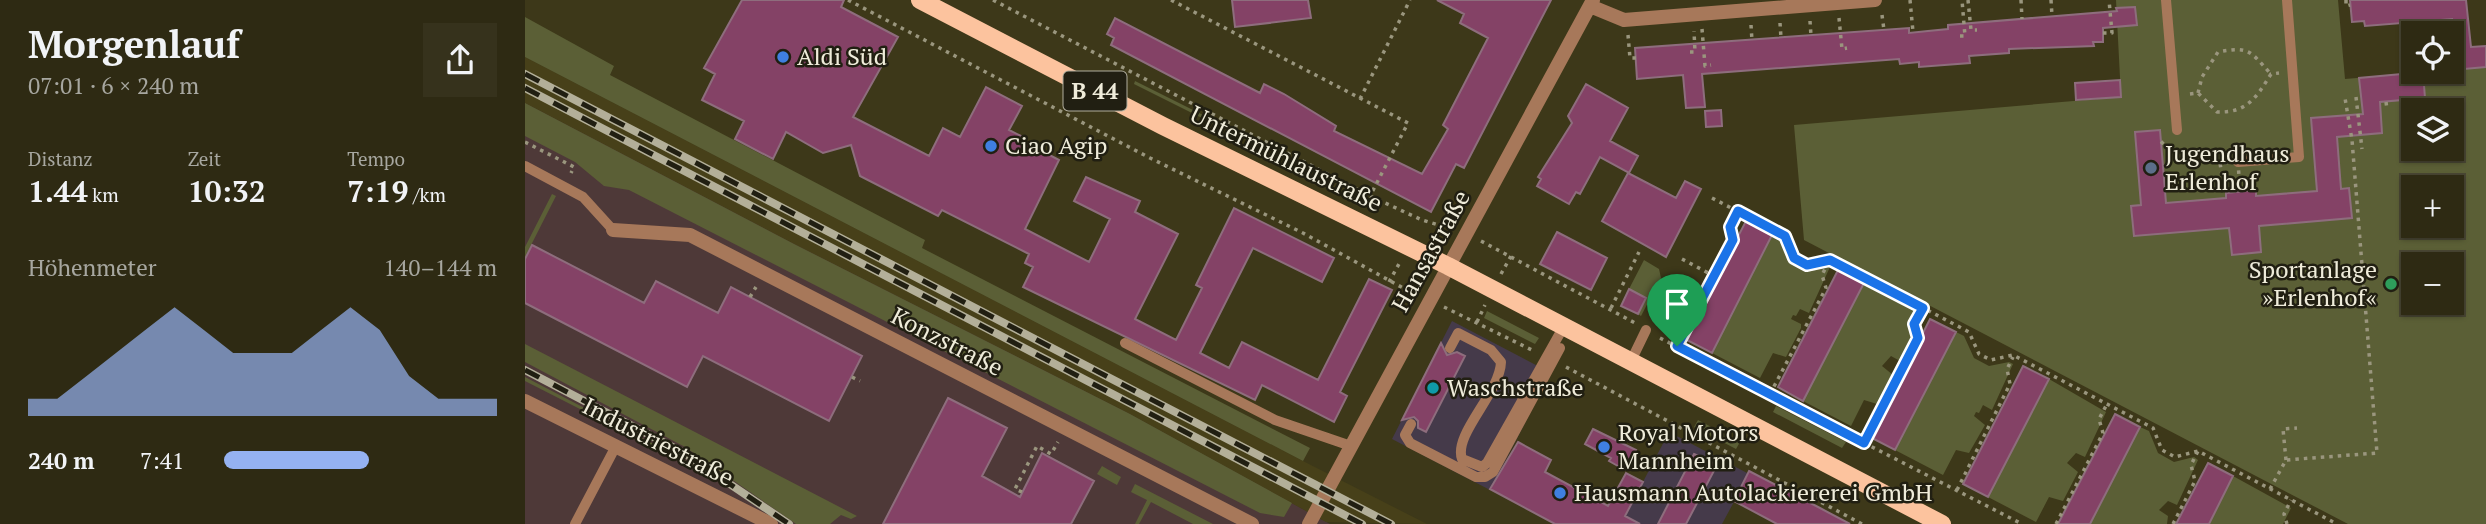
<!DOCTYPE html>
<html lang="de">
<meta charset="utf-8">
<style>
body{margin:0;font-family:"PT Serif",serif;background:#36321c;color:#f1f3f6;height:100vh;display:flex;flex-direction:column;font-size:26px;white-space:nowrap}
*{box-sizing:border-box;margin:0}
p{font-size:23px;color:#a7a7a0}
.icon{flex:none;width:38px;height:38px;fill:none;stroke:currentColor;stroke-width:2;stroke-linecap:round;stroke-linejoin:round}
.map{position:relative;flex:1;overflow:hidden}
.side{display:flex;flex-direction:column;background:#2e2a13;width:525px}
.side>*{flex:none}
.tools{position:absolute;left:1876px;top:21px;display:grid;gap:14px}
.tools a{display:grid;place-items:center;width:63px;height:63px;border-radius:0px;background:#2e2a13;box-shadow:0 2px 5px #0004,0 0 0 2px #494633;font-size:35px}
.pin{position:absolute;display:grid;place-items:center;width:60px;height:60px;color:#fff;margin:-72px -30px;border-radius:50% 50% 50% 0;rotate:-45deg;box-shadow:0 0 7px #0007}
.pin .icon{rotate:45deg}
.round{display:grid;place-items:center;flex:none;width:74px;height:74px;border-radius:0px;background:#36321c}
.summary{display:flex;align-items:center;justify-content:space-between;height:119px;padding:0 28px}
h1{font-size:38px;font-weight:600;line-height:52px}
.figures{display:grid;grid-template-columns:repeat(3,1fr);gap:10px;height:119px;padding:7px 28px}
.figures div{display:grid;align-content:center}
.figures b{font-size:30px;font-weight:600}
.figures small{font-size:19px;font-weight:400}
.figures p{font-size:19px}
.chart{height:196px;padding:14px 28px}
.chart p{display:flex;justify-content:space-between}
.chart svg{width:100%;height:126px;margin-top:7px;fill:#95b2f1;opacity:.7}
ul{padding:0 28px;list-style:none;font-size:23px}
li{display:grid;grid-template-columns:112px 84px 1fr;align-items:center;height:52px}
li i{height:18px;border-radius:9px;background:#95b2f1}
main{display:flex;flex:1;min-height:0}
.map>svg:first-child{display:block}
</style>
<main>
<section class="side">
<div class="summary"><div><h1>Morgenlauf</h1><p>07:01 · 6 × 240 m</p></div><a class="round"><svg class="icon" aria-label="share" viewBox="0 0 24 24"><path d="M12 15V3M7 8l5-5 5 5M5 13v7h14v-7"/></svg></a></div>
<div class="figures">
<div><p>Distanz</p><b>1.44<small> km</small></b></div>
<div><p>Zeit</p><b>10:32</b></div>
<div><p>Tempo</p><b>7:19<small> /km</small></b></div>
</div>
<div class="chart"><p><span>Höhenmeter</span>140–144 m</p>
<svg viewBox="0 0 160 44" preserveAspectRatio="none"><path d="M0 44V38L10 38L20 30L30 22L40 14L50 6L60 14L70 22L80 22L90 22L100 14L110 6L120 14L130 30L140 38L150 38L160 38V44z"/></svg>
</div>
<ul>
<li><b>240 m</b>7:41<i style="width:53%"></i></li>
</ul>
</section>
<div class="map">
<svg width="1961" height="524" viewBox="0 0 1961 524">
<rect width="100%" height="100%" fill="#3d3819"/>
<!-- commercial -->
<path fill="#453a4a" d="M927 321 1026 373 965 490 867 439Z
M1144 432 1224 474 1197 524H1096Z"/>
<!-- industrial -->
<path fill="#4e3938" d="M0 103 605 414 805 524H0Z"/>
<!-- built -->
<path fill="#474019" d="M0 57 778 461 902 524 801 522 605 414 269 244 0 103Z"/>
<!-- green -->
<path fill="#5b5f36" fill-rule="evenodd" d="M1591 0H1813L1820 79 1961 67V524H1823L1279 240 1269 125 1596 97ZM1888 110H1927V149H1888ZM1888 187H1927V226H1888ZM1888 264H1927V303H1888Z
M0 17 89 66 85 75 400 240 397 248 785 448 778 461 0 57Z
M610 81 752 152 727 143 609 84Z
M0 103 269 244 605 414 767 503 759 517 735 513 104 190 79 186 50 162 0 136Z
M27 194 31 196 0 257V247Z
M1247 235 1256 239 1265 261 1281 269 1301 265 1305 267 1284 313 1275 309 1271 316 1268 315 1266 319 1276 324V328L1261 357 1248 353 1235 378 1187 353Z
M1119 260 1134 269 1136 278 1116 316 1113 314 1121 298 1104 289Z
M1339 283 1396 315 1375 361 1366 356 1357 366 1368 375 1352 404 1339 400 1326 426 1278 401Z
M962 311 1014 338 1010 344 959 318Z
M1431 332 1439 336 1449 358 1464 366 1484 362 1488 364 1467 410 1458 405 1454 413 1451 412 1449 416 1460 425 1444 453 1431 450 1418 475 1370 450Z
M0 344 332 516 326 519 316 515 305 524H271L160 447 0 362Z
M0 377 192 477 194 480 0 381Z
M1524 379 1581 412 1560 457 1551 453 1542 463 1553 472 1538 501 1524 497 1511 522 1463 497Z
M1251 406 1321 442 1317 448 1248 412Z
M1173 420 1215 442 1211 449 1169 427Z
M1615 427 1624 431 1633 453 1649 462 1669 457 1673 460 1652 505 1643 501 1634 510 1643 516 1642 524H1565Z
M577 466 596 477 592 485 572 474Z
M1708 476 1766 508 1758 524H1684Z
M610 484 688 524H668L626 502 614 524H610L622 500 606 492Z"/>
<!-- building -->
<path fill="#844266" stroke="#8e6d7d" stroke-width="2" d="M217 0H319L316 7 373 37 328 117 404 156 418 128 435 137 461 87 497 106 484 130 496 136 494 139 534 160 500 229 564 262 585 219 549 201 561 177 615 201 610 212 653 234 610 319 651 340 677 288 671 285 709 208 809 258 797 282 728 248 675 353 704 368 717 342 793 380 844 279 867 290 815 392 822 396 809 422 737 385 730 400 498 287 508 267 500 263 504 254 417 210 413 216 335 176 326 145 298 153 261 132 248 159 210 139 219 121 177 100 190 74 179 68Z
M707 0H783L786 18 710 27Z
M912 0H1026L939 168 931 164 906 212 586 45 589 38 582 34 590 18 735 93 739 84 759 94 811 126 809 131 897 174 923 129 918 125 963 38 935 23 939 14Z
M1825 0H1941L1946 47 1961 46V67L1928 70 1927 19 1840 26 1839 21 1827 22Z
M1610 7 1612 25 1578 28V42H1568L1569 46 1484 49V53L1444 56 1445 63 1394 67V62L1375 64 1374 59 1177 74 1180 107 1161 108 1158 75 1112 79 1110 48 1384 28V33L1403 31 1423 29V25L1592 11 1591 8Z
M1898 72 1900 98 1855 102 1857 133 1812 137 1816 189 1824 188 1827 218 1734 226 1736 252 1707 255 1704 228 1609 236 1606 206 1616 205 1610 132 1635 130 1641 203 1701 198V193L1731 190V196L1792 191 1786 118 1838 114 1834 78Z
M1595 80 1596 97 1551 100 1550 83Z
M1061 84 1103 108 1085 141 1113 156 1104 173 1075 157 1055 194 1051 192 1044 204 1012 186 1016 179 1013 177 1047 123 1043 116Z
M1196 110 1197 126 1181 127 1180 111Z
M1103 173 1151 198 1160 181 1176 189 1141 257 1077 221Z
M1221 221 1247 235 1187 353 1160 339Z
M1032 232 1082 258 1066 290 1015 264Z
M7 245 119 303 131 281 193 313 206 287 337 356 304 421 178 356 162 387 0 303V259Z
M1313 270 1339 283 1278 401 1253 387Z
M1104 289 1121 298 1113 314 1096 306Z
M1405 319 1431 332 1370 450 1345 437Z
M916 343 922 355 932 352 940 356 901 432 893 428V421L889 417 877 420Z
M1498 366 1524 379 1463 497 1438 484Z
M423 398 482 428 457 476 495 497 517 453 569 481 546 524H358Z
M1590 414 1615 427 1565 524H1533Z
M1068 429 1111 450 1100 470 1084 461 1086 458 1060 444Z
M993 442 1026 460 1020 472 1083 506 1101 473 1118 482 1100 516 1115 524H1030L965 489Z
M1169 454 1192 465 1161 524H1133Z
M1683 463 1708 476 1684 524H1651Z
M1224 471 1295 508 1325 524H1252L1209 501Z"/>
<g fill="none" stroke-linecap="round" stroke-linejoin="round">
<!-- path -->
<path stroke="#9a967e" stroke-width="3.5" stroke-dasharray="3.5 5" stroke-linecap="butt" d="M323 0 625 158 778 233 889 294
M468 0 845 196 897 220 927 229
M646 0 883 123 845 196
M1385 0 1388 32
M1443 0 1446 30H1452
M1496 0 1497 19
M1526 0 1527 16
M1821 0V6L1825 5
M1357 15 1359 30
M1314 18 1317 49 1322 48
M1285 21 1286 36
M1255 23 1256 38
M1226 25 1227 41
M1177 29 1180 66 1186 65
M1578 33H1587L1584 0
M1103 35 1105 58H1111
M1435 36H1440L1437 0
M1165 52H1170L1169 31
M1673 93 1677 77 1693 52C1724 46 1725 51 1745 73
M1665 94 1673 93 1692 112C1722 113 1731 98 1746 74L1754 73
M1831 97 1837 149
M835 99 885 0
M1861 102 1862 109
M0 142 49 167 46 173
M1636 144 1642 138
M1713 162 1715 191 1699 190 1695 163Z
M1187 198 1260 236 1269 258 1282 265 1305 259 1444 332 1454 354 1466 360 1488 355 1628 428 1637 450 1650 457 1673 451 1812 524
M956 241 1110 323
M1157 259 1189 276
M976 274 986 256
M864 282 875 262
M225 297 231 287
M919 307 1009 351
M1086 308 1114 252
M952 322 960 305
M1135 338 1497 524
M1152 347 1208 240 1205 227 1213 211
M1041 367 1337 524
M327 377 335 381
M1245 394 1301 288 1297 275 1305 259
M1339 443 1393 338 1389 324 1398 308
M1761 460 1758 429 1772 428
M1745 489 1761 460 1852 453 1827 140 1820 98
M1432 490 1485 384 1482 369 1488 357
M497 492 490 489 512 446 526 454 533 442
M1531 524 1578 433 1574 419 1582 404
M1648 524 1670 481 1666 465 1673 451
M1762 524 1759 514 1766 500"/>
<!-- service -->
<path stroke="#a7785a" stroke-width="10" d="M1641 0 1652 130
M1713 162 1774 157 1762 0
M0 166 58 197 88 230
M600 343 750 420 826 446
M925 348 933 333 966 350 976 362C975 393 928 434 937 459L957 467 962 463 1039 326
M1106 361 1121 330
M886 424 880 435 885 443 951 477H960L968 472 1035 348
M50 524 91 446"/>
<!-- minor -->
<path stroke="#a7785a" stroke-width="14" d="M1065 6 1099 20 1350 0
M88 230 165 235 727 524
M784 524 1068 0"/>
<!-- tertiary -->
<path stroke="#a7785a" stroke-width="14" d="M0 401 246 524"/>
<!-- primary -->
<path stroke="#fcc39e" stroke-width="18" d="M395 0 638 126 923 266 1417 524"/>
<!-- rail casing -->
<g stroke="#b3af99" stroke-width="8">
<path id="rail" d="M0 74 866 524
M0 88 837 524
M0 370 159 453 264 524"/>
</g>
<!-- rail -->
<use href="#rail" stroke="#211f12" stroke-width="5" stroke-dasharray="16" stroke-linecap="butt"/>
</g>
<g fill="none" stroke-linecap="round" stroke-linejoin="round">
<!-- route casing -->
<g stroke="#fff" stroke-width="14">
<path id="route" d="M1213 211 1260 236 1269 258 1282 265 1305 260 1398 308 1389 324 1393 338 1339 443 1152 346 1208 240 1205 227Z"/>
</g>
<!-- route -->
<use href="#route" stroke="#1a73e8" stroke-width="9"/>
</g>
<!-- markers -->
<g fill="#3f7fe0" stroke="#211f12" stroke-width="2.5">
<circle cx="258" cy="57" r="7"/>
<circle cx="466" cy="146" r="7"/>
<circle cx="1079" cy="447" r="7"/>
<circle cx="1035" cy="493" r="7"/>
</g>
<circle fill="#5c6f8a" stroke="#211f12" stroke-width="2.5" cx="1626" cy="168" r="7"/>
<circle fill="#2e9e5b" stroke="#211f12" stroke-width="2.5" cx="1866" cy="284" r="7"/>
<circle fill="#0f9aa8" stroke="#211f12" stroke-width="2.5" cx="908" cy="388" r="7"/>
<g text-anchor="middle" stroke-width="5" stroke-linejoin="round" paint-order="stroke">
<!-- shield labels -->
<rect fill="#211f12" stroke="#b1ae9e" stroke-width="2" x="538.5" y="71.5" width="63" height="39" rx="5"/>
<g font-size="23" font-weight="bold" fill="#efecda">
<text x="570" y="99">B 44</text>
</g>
<!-- poi labels -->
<g font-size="24" fill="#efecda" stroke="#211f12" text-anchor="start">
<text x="272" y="65">Aldi Süd</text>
<text x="480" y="154">Ciao Agip</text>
<text x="1640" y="162">Jugendhaus<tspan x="1640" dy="28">Erlenhof</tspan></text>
<text x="1852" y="278" text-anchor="end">Sportanlage<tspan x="1852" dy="28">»Erlenhof«</tspan></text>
<text x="922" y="396">Waschstraße</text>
<text x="1093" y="441">Royal Motors<tspan x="1093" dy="28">Mannheim</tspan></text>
<text x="1049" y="501">Hausmann Autolackiererei GmbH</text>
</g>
<!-- street labels -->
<g font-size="24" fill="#efecda" stroke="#211f12">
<text transform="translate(761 159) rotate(26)" y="8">Untermühlaustraße</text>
<text transform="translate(906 251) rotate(-61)" y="8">Hansastraße</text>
<text transform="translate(422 342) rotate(27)" y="8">Konzstraße</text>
<text transform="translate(133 442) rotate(27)" y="8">Industriestraße</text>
</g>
</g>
</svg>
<div class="tools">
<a><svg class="icon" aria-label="locate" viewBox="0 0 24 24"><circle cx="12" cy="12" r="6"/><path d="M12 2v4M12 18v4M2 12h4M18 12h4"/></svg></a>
<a><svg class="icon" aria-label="layers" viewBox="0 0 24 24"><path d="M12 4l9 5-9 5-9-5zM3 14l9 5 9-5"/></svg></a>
<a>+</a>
<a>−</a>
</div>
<div class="pin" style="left:1152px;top:346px;background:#1e9e55"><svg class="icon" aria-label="arrive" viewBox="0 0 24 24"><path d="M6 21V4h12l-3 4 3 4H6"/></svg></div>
</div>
</main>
